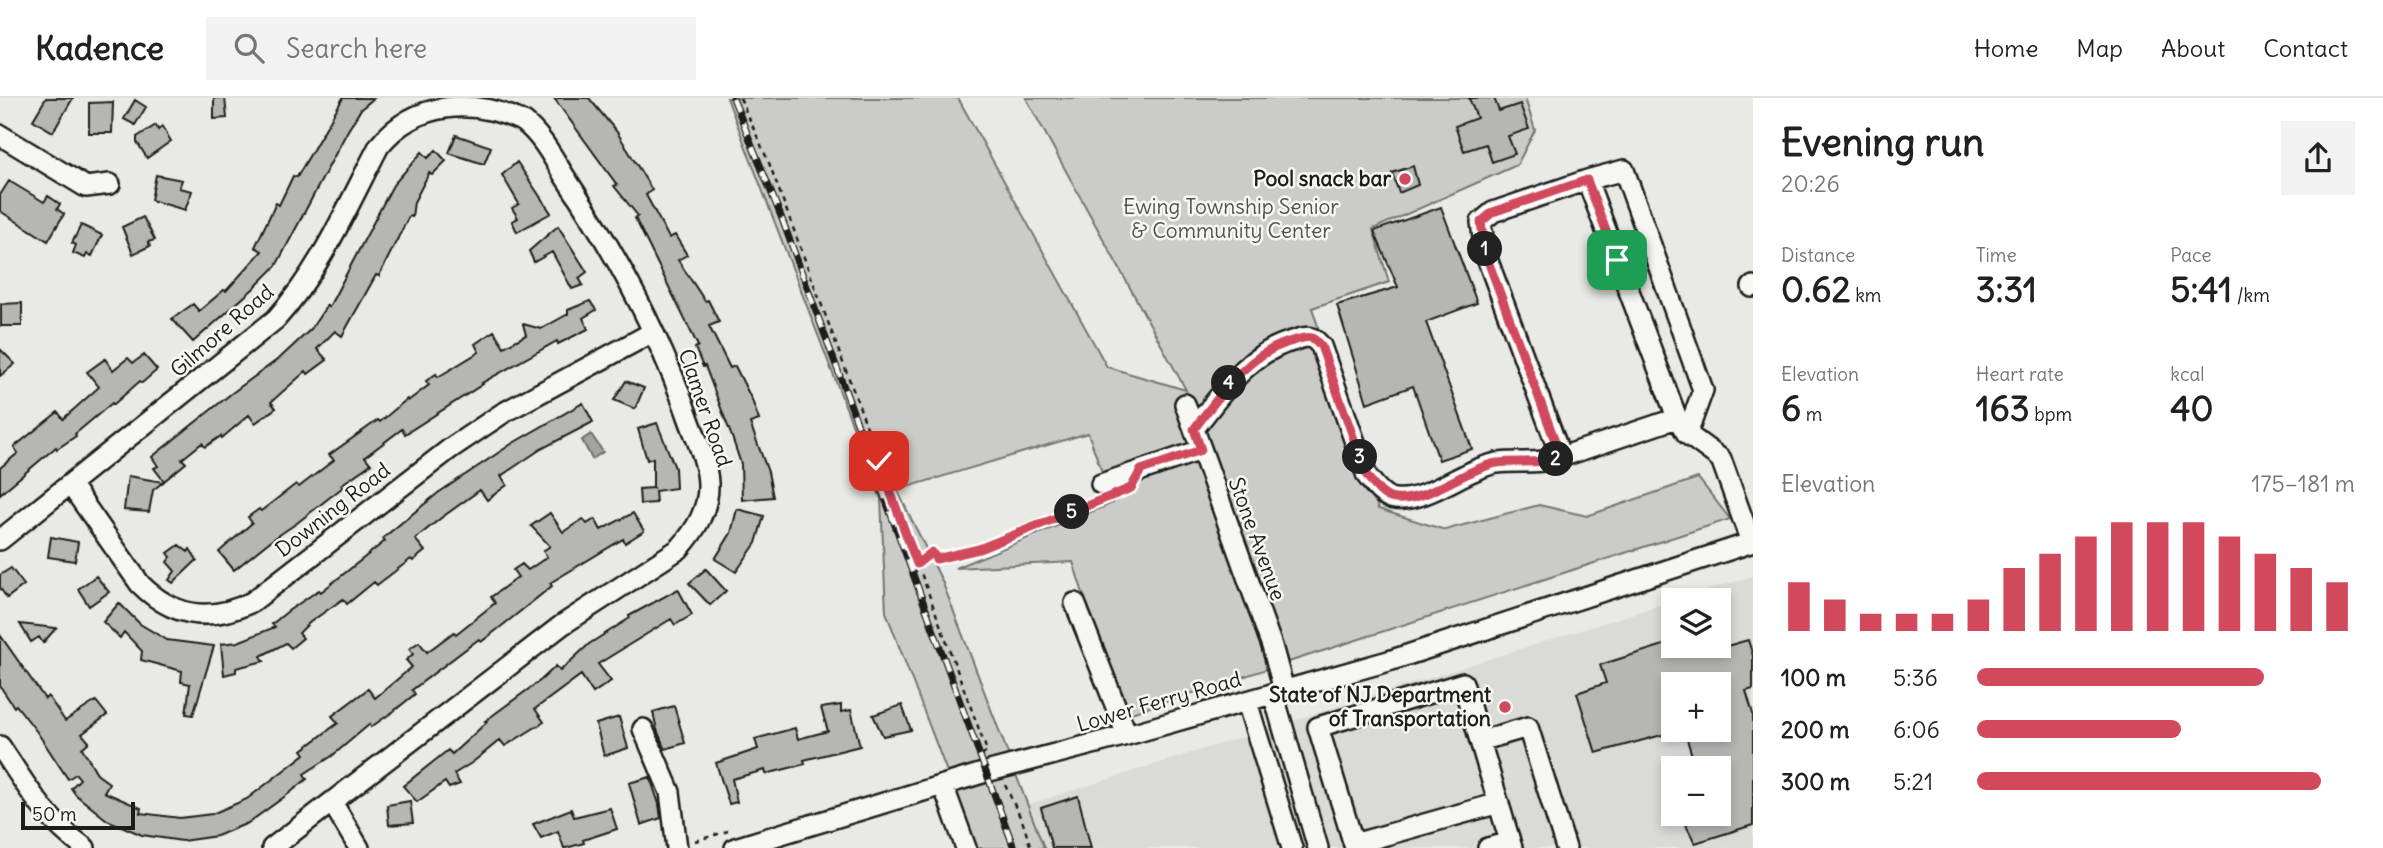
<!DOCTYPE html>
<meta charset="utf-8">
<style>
body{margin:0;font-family:Delius,sans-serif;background:#f2f2f2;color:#202124;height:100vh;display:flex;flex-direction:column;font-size:26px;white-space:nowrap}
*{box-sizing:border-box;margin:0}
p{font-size:23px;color:#757577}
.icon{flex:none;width:38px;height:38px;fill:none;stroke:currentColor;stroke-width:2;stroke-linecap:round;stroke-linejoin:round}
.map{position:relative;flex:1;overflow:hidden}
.side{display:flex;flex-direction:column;background:#fff;width:630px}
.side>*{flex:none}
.buttons{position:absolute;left:1661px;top:490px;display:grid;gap:14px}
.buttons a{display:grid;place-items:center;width:70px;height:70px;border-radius:0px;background:#fff;box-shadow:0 4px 10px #0003;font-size:35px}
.scale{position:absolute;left:21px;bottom:18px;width:114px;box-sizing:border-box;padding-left:7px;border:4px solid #1c1c1c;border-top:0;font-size:19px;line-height:24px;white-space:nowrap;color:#1c1c1c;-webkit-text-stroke:5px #f6f6f2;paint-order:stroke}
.pin{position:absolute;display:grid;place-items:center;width:60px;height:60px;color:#fff;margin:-30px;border-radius:14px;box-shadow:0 4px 10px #0006}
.km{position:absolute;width:35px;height:35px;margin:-18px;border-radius:50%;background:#222;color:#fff;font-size:19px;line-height:35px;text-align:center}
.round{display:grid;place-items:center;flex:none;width:74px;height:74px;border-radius:0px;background:#f2f2f2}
.head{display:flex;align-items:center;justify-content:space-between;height:119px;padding:0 28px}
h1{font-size:38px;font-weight:700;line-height:52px}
.figures{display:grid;grid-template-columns:repeat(3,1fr);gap:10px;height:119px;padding:7px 28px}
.figures div{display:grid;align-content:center}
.figures b{font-size:35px;font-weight:700}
.figures small{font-size:19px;font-weight:400}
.figures p{font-size:19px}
.chart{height:196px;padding:14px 28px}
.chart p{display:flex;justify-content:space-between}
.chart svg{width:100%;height:126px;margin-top:7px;stroke:#d1495b;stroke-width:6}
ul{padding:0 28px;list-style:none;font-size:23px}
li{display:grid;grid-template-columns:112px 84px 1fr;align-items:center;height:52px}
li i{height:18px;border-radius:9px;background:#d1495b}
header{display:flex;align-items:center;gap:42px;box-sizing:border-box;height:98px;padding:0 35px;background:#fff;border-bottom:2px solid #e0e0e0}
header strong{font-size:33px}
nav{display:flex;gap:38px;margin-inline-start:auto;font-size:24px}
.search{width:490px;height:63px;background:#f2f2f2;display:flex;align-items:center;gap:18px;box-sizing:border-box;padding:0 24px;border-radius:0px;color:#757577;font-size:26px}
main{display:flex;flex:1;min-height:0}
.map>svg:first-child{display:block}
</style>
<header>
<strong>Kadence</strong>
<div class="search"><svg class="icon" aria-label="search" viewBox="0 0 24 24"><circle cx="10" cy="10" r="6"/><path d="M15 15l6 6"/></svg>Search here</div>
<nav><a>Home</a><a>Map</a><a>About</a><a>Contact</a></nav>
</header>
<main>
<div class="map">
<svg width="1753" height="750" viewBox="0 0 1753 750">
<rect width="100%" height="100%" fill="#e9e9e5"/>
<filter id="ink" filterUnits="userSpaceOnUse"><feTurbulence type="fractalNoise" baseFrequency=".0143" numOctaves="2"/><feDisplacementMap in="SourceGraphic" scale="14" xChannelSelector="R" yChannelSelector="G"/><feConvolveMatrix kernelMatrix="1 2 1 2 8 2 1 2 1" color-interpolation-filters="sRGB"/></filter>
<g filter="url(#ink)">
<!-- built -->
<path fill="#dadad6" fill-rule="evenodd" d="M1753 478V750H1029L1014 711 1673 503V548H1718V502H1676ZM1673 586H1718V632H1673ZM1673 670H1718V716H1673Z"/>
<!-- green -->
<path fill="#cbcbc7" stroke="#747472" stroke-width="2" d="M727 0H958L1107 269 1186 292 1026 0H1525L1535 32 1517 67 1373 131 1389 184 1312 210 1378 411 1445 432 1539 407 1587 418 1698 380 1730 421 1122 618 1073 464 955 470 1113 405 1088 335 897 392 942 483 1044 750H976L886 514 881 401Z"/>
<!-- water -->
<path fill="#a3a3a1" stroke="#6d6d6c" stroke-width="2" d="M591 336 603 354 592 361 582 342Z"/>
<!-- building -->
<path fill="#b6b6b3" stroke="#1c1c1c" stroke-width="2" d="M46 0H73L53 34 33 22Z
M214 0H225L227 20 214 21Z
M343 0H374L361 11 347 34 276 168 253 191 193 244 172 221 193 206 199 213 224 192 226 193 262 153 255 149 276 105 279 107 293 78 297 79Z
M554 0H589L617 34 652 92 646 97 669 140 675 137 687 157 678 162 705 203 708 202 719 224 709 228 730 270 735 268 752 302 759 322 750 325 768 374 773 399 742 402 741 366 732 339 705 268 703 269 695 250 698 248 635 120 638 118 614 88 617 87Z
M1469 0H1494L1499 13 1520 6 1529 31 1508 38 1515 56 1492 64 1486 46 1464 53 1455 28 1477 20Z
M135 2 146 9 135 27 124 21Z
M113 4 112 35H89V5Z
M156 27 158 32 162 28 171 43 147 60 137 44V39Z
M456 37 491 49 484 66 449 55Z
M436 52 446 63 432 77 429 75 414 104 412 119 409 118 379 178 376 177 342 238 335 233 317 251 327 262 308 276 306 273 271 304 276 310 255 325 249 317 222 340 221 338 205 349 202 345 182 361 186 365 164 383 154 370 158 368 152 359 232 295 281 259 311 231 327 207 329 209 393 87 422 54 428 60Z
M517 64 551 115 517 134 512 123 518 120 512 110 519 106 502 77Z
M1413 68 1418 87 1399 95 1392 75Z
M156 77 182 82 179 90 192 93 185 112 151 102Z
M9 83 44 104 48 98 60 106 57 111 64 116 48 143 0 113V97Z
M1441 109 1477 205 1426 224 1472 351 1439 362 1413 288 1367 305 1337 207 1398 189 1374 133Z
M143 119 155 142 148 144 150 148 133 156 122 129Z
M81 127 102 137 92 158 87 156 85 160 73 155 76 147 72 145Z
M558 128 587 174 579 180 583 187 572 191 552 154 534 164 529 153Z
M590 203 596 212 583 220 588 231 558 246 557 243 482 285 483 286 405 336 402 331 365 359 371 366 341 387 343 389 297 425 269 444 234 472 219 454 252 425 248 419 259 411 261 413 296 386 299 389 334 362 329 357 378 322 380 324 407 301 408 303 429 287 426 283 436 276 438 279 479 254 475 246 494 233 504 249 526 237 523 226 541 231 568 216V212Z
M22 205V228H1V206Z
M0 251 15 266 0 278Z
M144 257 157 272 142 285 140 283 113 307 112 305 75 336 76 338 57 351 56 349 0 396V370L18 355 14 349 58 314 63 321 99 289 87 274 105 261 113 272 128 260 133 265Z
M626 283 644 290 635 311 614 302Z
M583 305 593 324 541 351 501 378 507 387 487 402 480 392 441 420 415 441 425 453 413 463 411 461 377 487 374 484 347 506 343 501 309 525 299 535 303 540 291 550 286 545 261 558 264 563 236 570V574L224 577 221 546 238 544 275 529 272 526 288 513 319 492 321 494 385 443 383 440 438 395 513 345Z
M657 325 675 370 676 390 655 393 656 405 640 406 639 391 653 390V360L647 362 638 331Z
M128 378 163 384 153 392 149 414 124 412Z
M737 411 764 418 756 445 736 474 715 461 731 435Z
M550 415 563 434 583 421 587 426 595 421 601 432 633 415 644 433 625 445 623 441 550 485 552 488 498 531 481 544 479 541 412 592 415 596 394 613 371 629 370 626 332 658 304 676 307 681 291 694 248 725 217 738 182 743 142 737 107 722 76 697 71 690 80 681 76 676 68 681 37 634 16 607 14 609 0 588V537L45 601 48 598 65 623 96 603 107 617 82 636 89 644 82 650 98 677 109 685 104 694 141 710 140 715 180 720 212 716 247 701 305 656 302 652 338 625 332 618 368 591 375 600 412 569 406 562 413 556 409 551 419 544 427 554 454 534 456 536 495 505 491 499 518 479 513 472 522 466 528 472 547 459 543 453 550 448 531 428Z
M51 439 78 444 75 463 48 459Z
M179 447 188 454 190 451 197 462 173 485 169 482 175 473 167 464 171 459 168 455Z
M11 470 24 487 7 500 0 490V477Z
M706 471 726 493 710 507 689 485Z
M96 478 109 494 89 508 78 491Z
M678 491 692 517 675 527 671 521 598 566 611 583 593 595 581 577 535 611 544 624 505 648 500 642 473 664 454 676 460 686 449 690 445 684 417 704 403 688 448 652 452 656 487 624 485 623 541 582 556 568 560 573 589 546 630 520 629 518Z
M119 505 140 526 167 542 214 548 193 617 186 616 190 586 181 584 182 573 141 562 142 553 124 534 120 540 103 524Z
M20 526 56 530 43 545 39 539 31 544Z
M1748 542 1753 558V591L1746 593 1753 616V727L1695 745 1685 725V716H1718V670H1696L1684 632H1718V586H1673V634L1596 655 1577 595 1606 585 1600 567 1673 544V548H1727Z
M841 607V614L851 612 860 648 804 662 805 666 766 676 765 672 732 681 737 704 729 706 716 665 758 651 755 641 795 630 798 641 828 633 821 610Z
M902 607 911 632 883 638 873 617Z
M674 608 685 645 665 651 657 632 653 614Z
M619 619 628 650 604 658 596 626Z
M650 679 659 706 661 720 641 727 629 685Z
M1078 698 1091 750H1052L1041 710Z
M410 703 413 725 389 727 387 707Z
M610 710 617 731 583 742 584 745 566 750H564L558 733 541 740 533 726 571 711 574 719Z"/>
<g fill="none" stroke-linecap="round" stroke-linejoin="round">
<!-- minor casing -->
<g stroke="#1c1c1c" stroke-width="24">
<path id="minor" d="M0 37 86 89 110 86
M1587 82 1624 72 1703 292 1687 336
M1752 189 1753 188
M1185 306 1272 548 1284 592
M1677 320 1561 359 1485 155 1481 124 1493 114 1587 82 1677 320 1687 336 1721 361 1751 444
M1194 331C1222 295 1249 253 1296 242 1300 240 1308 238 1312 240 1316 242 1318 245 1321 248L1367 378C1374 387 1383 400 1395 401 1428 404 1464 371 1497 365 1519 362 1539 367 1561 359
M70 386 140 486C173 519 209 525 252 504L451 350 503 315 653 234
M1101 386 1201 352
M0 442 276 221C321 171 348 107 379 48 416 2 474 0 524 24 542 38 553 60 565 79 616 155 660 237 690 324 697 343 707 364 708 385 709 411 696 432 679 451L562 527 272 750
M1075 505 1127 637
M1273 595 1318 750
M1247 604 1292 750
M643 631 670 694 677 750
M1480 643 1512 750
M0 648C28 690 44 720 85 750
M943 687 966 750
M332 704 359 750
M1354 746 1499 705
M735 750 986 674 1127 637 1392 562 1753 444
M1355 750 1318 629 1463 585 1480 643 1528 629 1566 750
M1488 750 1510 744"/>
</g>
<!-- path -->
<path stroke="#1c1c1c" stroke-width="2.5" stroke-dasharray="5 5" stroke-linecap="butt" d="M740 0 769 65 987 653 983 657
M917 466 932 454 936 461 979 451 1097 404
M1005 687 1023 725 1031 750
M695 743 728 733"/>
<!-- minor -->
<use href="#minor" stroke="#f6f6f2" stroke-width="19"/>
<!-- rail casing -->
<g stroke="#1c1c1c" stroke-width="7">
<path id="rail" d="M733 0 782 121 1014 750"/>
</g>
<!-- rail -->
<use href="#rail" stroke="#f6f6f2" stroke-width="4.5" stroke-dasharray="13" stroke-linecap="butt"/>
</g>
</g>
<g fill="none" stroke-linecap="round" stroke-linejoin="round" filter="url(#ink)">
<!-- route casing -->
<g stroke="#fff" stroke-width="14">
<path id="route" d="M879 363 917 466 932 454 936 461 979 451 1131 390 1141 372 1201 352 1194 331C1222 295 1249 253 1296 242 1300 241 1307 238 1312 240 1316 242 1318 245 1321 248L1367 378C1374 387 1383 400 1395 401 1428 404 1464 371 1497 365 1519 362 1539 367 1561 359L1485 155 1481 124 1493 114 1587 82 1617 162"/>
</g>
<!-- route -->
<use href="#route" stroke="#d1495b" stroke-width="9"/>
</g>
<!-- markers -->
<g fill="#d1495b" stroke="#f6f6f2" stroke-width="2.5">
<circle cx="1405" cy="81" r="7"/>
<circle cx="1505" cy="609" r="7"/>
</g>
<g text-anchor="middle" stroke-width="5" stroke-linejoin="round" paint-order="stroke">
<!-- poi labels -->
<g font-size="21" font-weight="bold" fill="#1c1c1c" stroke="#f6f6f2" text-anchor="end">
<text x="1391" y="88">Pool snack bar</text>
<text x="1491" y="604">State of NJ Department<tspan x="1491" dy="24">of Transportation</tspan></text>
</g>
<!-- park labels -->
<g font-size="21" fill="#51514f" stroke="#f6f6f2">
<text x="1231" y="116">Ewing Township Senior<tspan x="1231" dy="24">&amp; Community Center</tspan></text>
</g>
<!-- street labels -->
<g font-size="21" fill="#1c1c1c" stroke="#f6f6f2">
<text transform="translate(222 233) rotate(-41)" y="7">Gilmore Road</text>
<text transform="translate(705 310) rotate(71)" y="7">Clamer Road</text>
<text transform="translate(333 412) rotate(-38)" y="7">Downing Road</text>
<text transform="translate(1257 441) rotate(70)" y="7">Stone Avenue</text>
<text transform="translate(1159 604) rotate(-16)" y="7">Lower Ferry Road</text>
</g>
</g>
</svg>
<div class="buttons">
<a><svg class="icon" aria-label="layers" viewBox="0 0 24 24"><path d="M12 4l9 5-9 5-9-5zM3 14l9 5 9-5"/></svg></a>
<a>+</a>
<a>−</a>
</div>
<div class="scale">50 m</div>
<div class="pin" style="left:1617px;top:162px;background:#1e9e55"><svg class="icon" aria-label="arrive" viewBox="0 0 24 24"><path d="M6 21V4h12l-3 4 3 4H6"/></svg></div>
<div class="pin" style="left:879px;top:363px;background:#d93025"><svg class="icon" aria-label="check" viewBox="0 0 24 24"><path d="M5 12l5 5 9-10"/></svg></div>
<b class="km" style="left:1485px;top:151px">1</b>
<b class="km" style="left:1556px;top:361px">2</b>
<b class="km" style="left:1360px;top:359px">3</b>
<b class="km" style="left:1229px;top:285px">4</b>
<b class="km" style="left:1072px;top:414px">5</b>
</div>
<section class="side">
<div class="head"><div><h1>Evening run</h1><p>20:26</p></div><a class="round"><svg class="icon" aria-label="share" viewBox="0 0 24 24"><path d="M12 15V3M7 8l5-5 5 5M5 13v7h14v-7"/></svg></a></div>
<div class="figures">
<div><p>Distance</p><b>0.62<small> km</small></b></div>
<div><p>Time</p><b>3:31</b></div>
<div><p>Pace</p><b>5:41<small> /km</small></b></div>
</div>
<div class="figures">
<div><p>Elevation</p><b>6<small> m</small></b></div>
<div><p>Heart rate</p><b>163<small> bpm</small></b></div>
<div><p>kcal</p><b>40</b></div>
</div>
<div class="chart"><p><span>Elevation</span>175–181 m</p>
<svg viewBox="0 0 160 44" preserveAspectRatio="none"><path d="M5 44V27M15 44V33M25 44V38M35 44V38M45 44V38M55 44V33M65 44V22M75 44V17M85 44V11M95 44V6M105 44V6M115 44V6M125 44V11M135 44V17M145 44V22M155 44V27"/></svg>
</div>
<ul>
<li><b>100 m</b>5:36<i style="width:76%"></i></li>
<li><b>200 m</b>6:06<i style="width:54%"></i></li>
<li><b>300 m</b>5:21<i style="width:91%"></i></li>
</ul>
</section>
</main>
